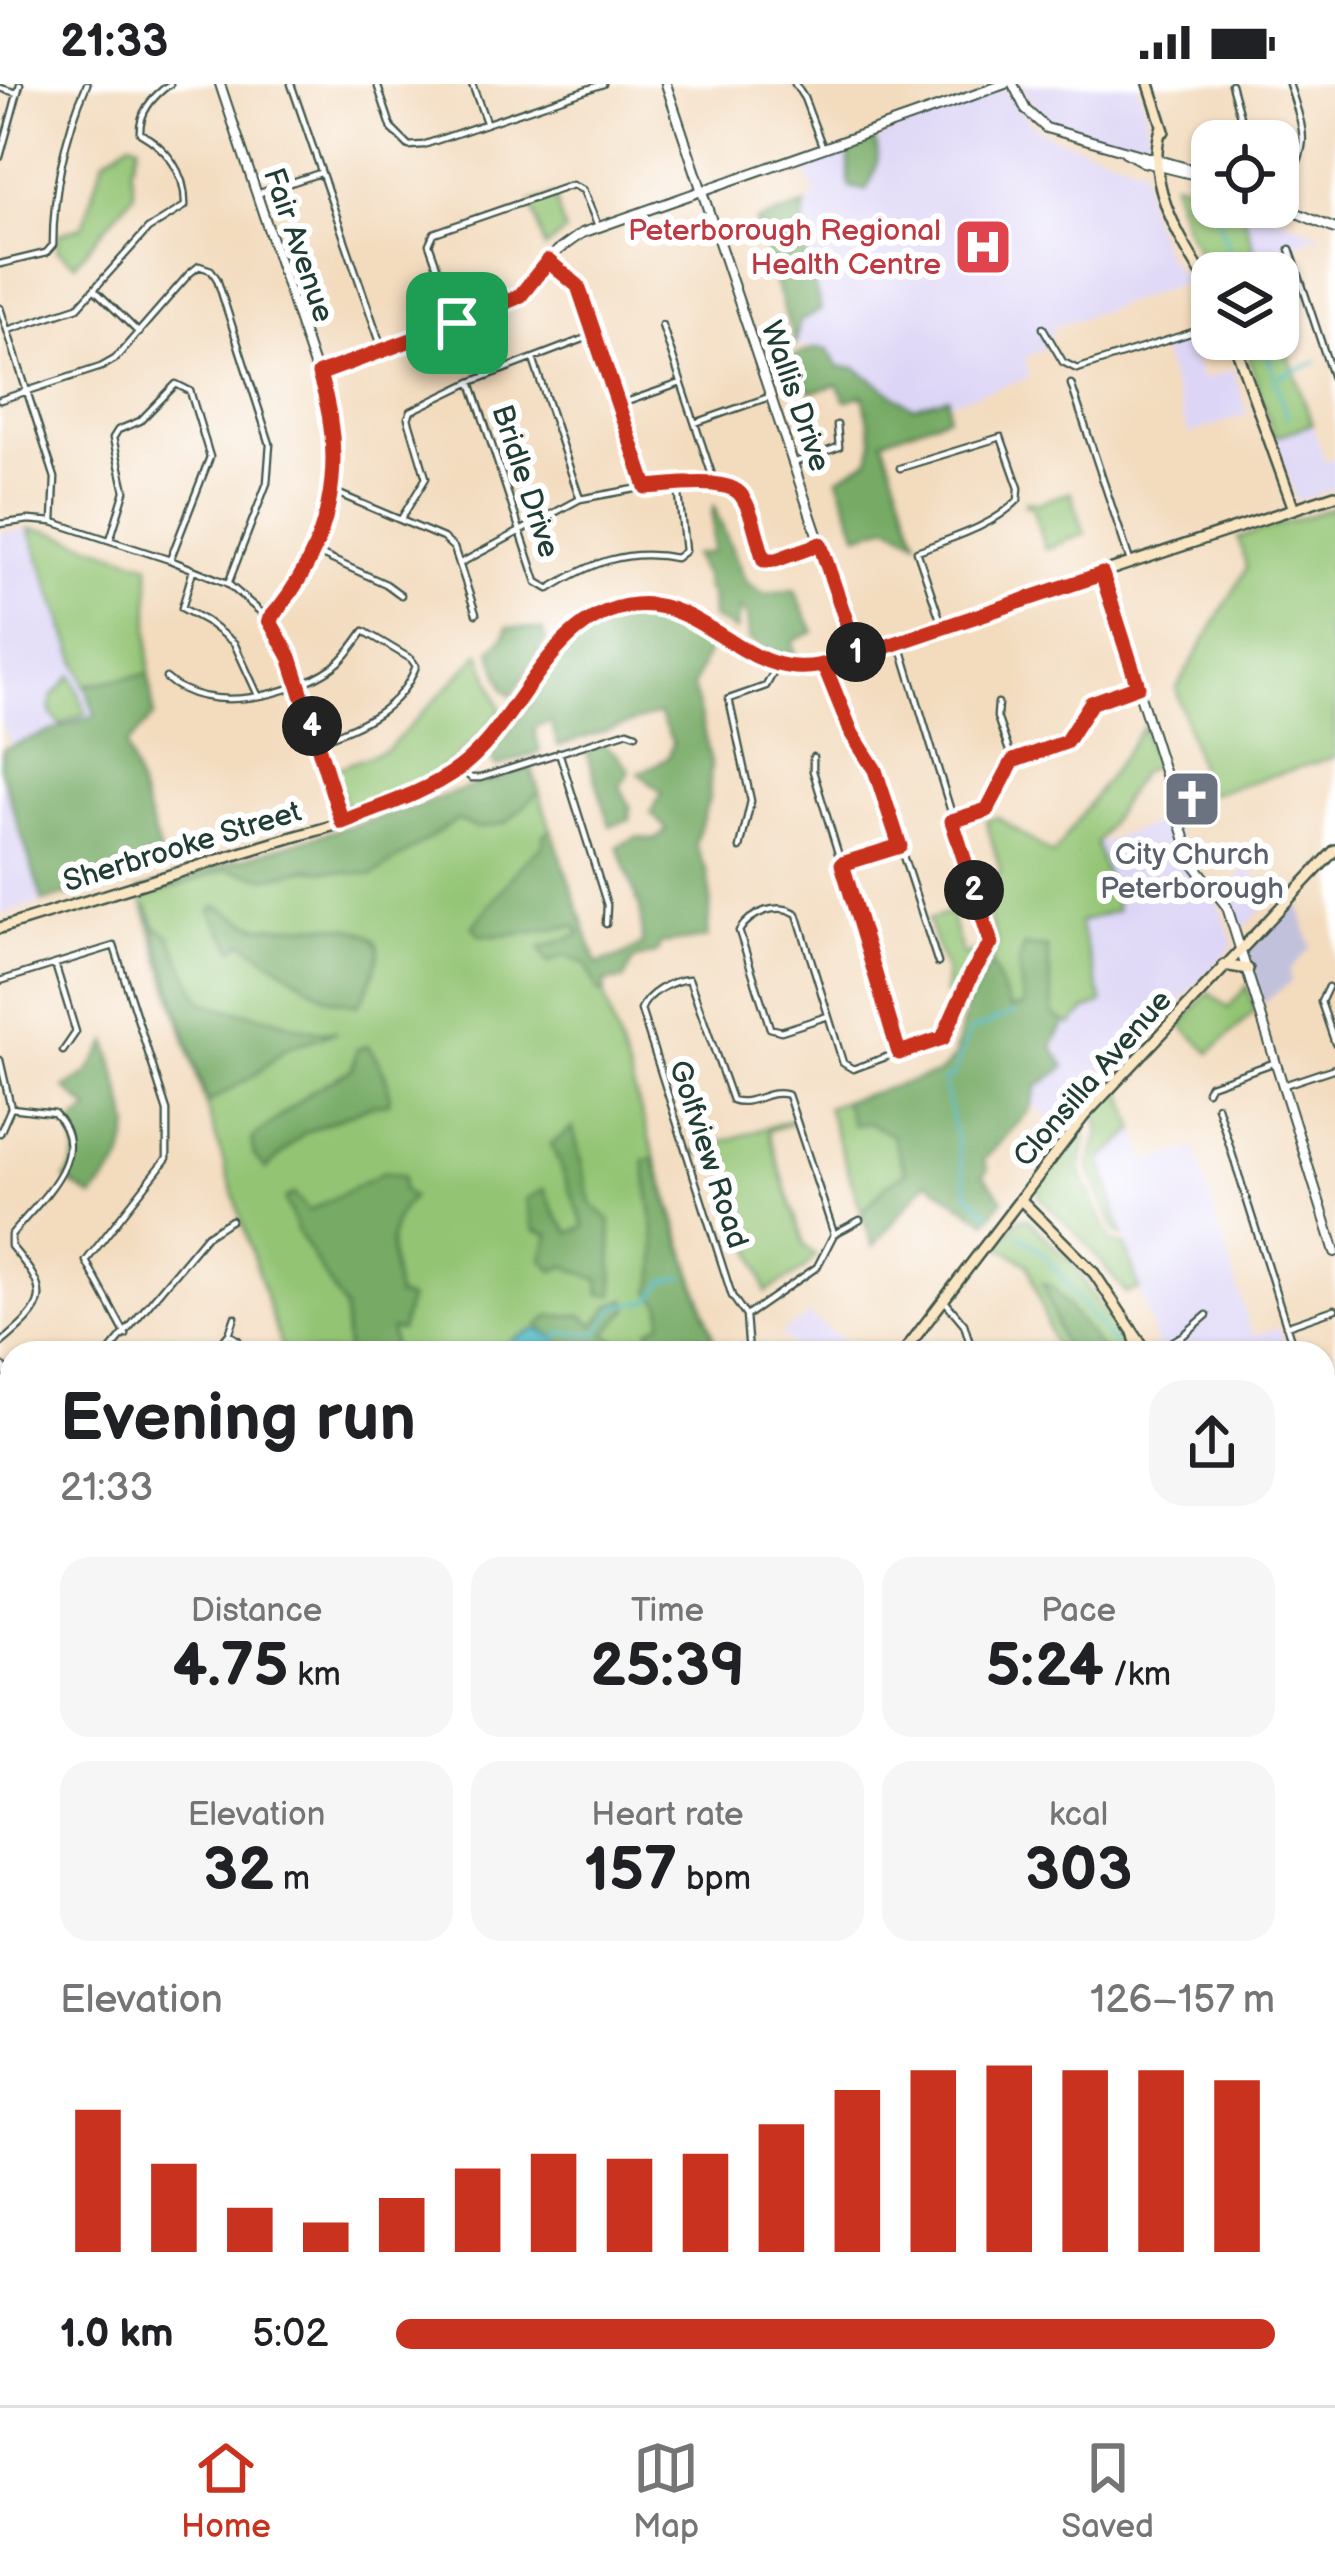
<!DOCTYPE html>
<meta charset="utf-8">
<style>
body{margin:0;font-family:"Balsamiq Sans",sans-serif;background:#f6f6f6;color:#202124;height:100vh;display:flex;flex-direction:column;font-size:45px;white-space:nowrap}
*{box-sizing:border-box;margin:0}
p{font-size:39px;color:#757577}
.icon{flex:none;width:66px;height:66px;fill:none;stroke:currentColor;stroke-width:2;stroke-linecap:round;stroke-linejoin:round}
.map{position:relative;flex:1;overflow:hidden}
.drawer{position:absolute;left:0px;top:1257px;width:1335px;height:1065px;display:flex;flex-direction:column;background:#fff;border-radius:36px 36px 0 0;box-shadow:0 3px 9px #0004}
.drawer>*{flex:none}
.fabs{position:absolute;left:1191px;top:36px;display:grid;gap:24px}
.fabs a{display:grid;place-items:center;width:108px;height:108px;border-radius:24px;background:#fff;box-shadow:0 3px 9px #0004;font-size:60px}
.pin{position:absolute;display:grid;place-items:center;width:102px;height:102px;color:#fff;margin:-51px;border-radius:24px;box-shadow:0 6px 18px #0006}
.km{position:absolute;width:60px;height:60px;margin:-30px;border-radius:50%;background:#222;color:#fff;font-size:33px;line-height:60px;text-align:center}
.round{display:grid;place-items:center;flex:none;width:126px;height:126px;border-radius:36px;background:#f6f6f6}
.headline{display:flex;align-items:center;justify-content:space-between;height:204px;padding:0 60px}
h1{font-size:66px;font-weight:600;line-height:90px}
.stats{display:grid;grid-template-columns:repeat(3,1fr);gap:18px;height:204px;padding:12px 60px}
.stats div{display:grid;align-content:center;border-radius:30px;background:#f6f6f6;text-align:center}
.stats b{font-size:60px;font-weight:600}
.stats small{font-size:33px;font-weight:400}
.stats p{font-size:33px}
.chart{height:336px;padding:24px 60px}
.chart p{display:flex;justify-content:space-between}
.chart svg{width:100%;height:216px;margin-top:12px;stroke:#c8321e;stroke-width:6}
ul{padding:0 60px;list-style:none;font-size:39px}
li{display:grid;grid-template-columns:192px 144px 1fr;align-items:center;height:90px}
li i{height:30px;border-radius:15px;background:#c8321e}
.status{display:flex;justify-content:space-between;align-items:center;height:84px;padding:0 60px;background:#fff;direction:ltr}
.status svg{height:33px;fill:currentColor}
.tab-bar{display:flex;justify-content:space-around;align-items:center;height:168px;border-top:3px solid #e0e0e0;background:#fff;font-size:33px;color:#757577}
.tab-bar a{display:grid;justify-items:center;gap:6px}
.tab-bar .active{color:#c8321e}
.map>svg:first-child{display:block}
</style>
<div class="status"><b>21:33</b><svg viewBox="0 0 49 12"><path d="M0 12V9h3v3zM5 12V6h3v6zM10 12V3h3v9zM15 12V0h3v12zM26 1h20v11H26zM47 4h2v5h-2z"/></svg></div>
<div class="map">
<svg width="1335" height="2321" viewBox="0 0 1335 2321">
<rect width="100%" height="100%" fill="#fff"/>
<filter id="ink" filterUnits="userSpaceOnUse"><feTurbulence type="fractalNoise" baseFrequency=".00833" numOctaves="2"/><feDisplacementMap in="SourceGraphic" scale="24" xChannelSelector="R" yChannelSelector="G"/><feConvolveMatrix kernelMatrix="1 2 1 2 8 2 1 2 1" color-interpolation-filters="sRGB"/></filter>
<filter id="wash" filterUnits="userSpaceOnUse"><feTurbulence type="fractalNoise" baseFrequency=".004" numOctaves="4" result="noise"/><feDisplacementMap in="SourceGraphic" scale="48" xChannelSelector="R" yChannelSelector="G"/><feGaussianBlur stdDeviation="2.7" result="paint"/><feColorMatrix in="noise" values="0 0 0 0 0 0 0 0 0 0 0 0 0 0 0 0 0 1.4 0 .05"/><feComposite in="paint" operator="in"/></filter>
<g filter="url(#wash)">
<rect width="100%" height="100%" fill="#f3dbbe"/>
<!-- built -->
<path fill="#ddd5f6" d="M1137 0 1146 28 1150 65 1049 39 1019 1Z
M1004 4 1031 39 1048 51 1143 83 1147 122 1165 171 1186 198 1054 243 1046 263 1025 274 1029 294 950 318 948 313 912 323 838 283 828 265 795 261 800 237 806 121 815 112 803 81 849 64V102L866 106 876 86 879 53Z
M1241 123H1256L1322 151 1256 172Z
M1188 257 1202 296 1233 285 1248 330 1189 350 1160 265Z
M1312 340 1325 377 1335 374V404L1297 417 1274 353Z
M29 445 95 630 10 662 0 635V449Z
M0 684 43 818 0 831Z
M1171 734 1187 780 1195 796 1218 817 1234 861 1060 1042 1032 1020 1065 939 1071 941 1086 926 1079 839 1096 760Z
M1247 784 1276 812 1243 845 1224 806Z
M1136 1046 1146 1078 1195 1065 1252 1251 1280 1244 1289 1269H1159L1101 1076Z
M809 1231 859 1269H799L780 1250Z
M0 1787H12L9 1859 12 1912 0 1917Z"/>
<!-- industrial -->
<path fill="#c2c1dc" d="M1298 815 1311 863 1290 886 1291 898 1262 920 1248 868Z
M1323 1868 1335 1904V2245L1323 2260Z
M775 2310H925L922 2321H756Z"/>
<!-- green -->
<path fill="#93c473" stroke="#598054" stroke-width="3" d="M131 57 139 60 131 84 134 109 75 180 57 166 59 150 83 142 104 75Z
M1173 97 1212 108V123H1241L1261 189H1212C1191 158 1178 134 1173 97Z
M554 112 565 148 545 164 531 119Z
M1278 239 1312 340 1274 353 1243 255H1278Z
M1071 408 1085 450 1045 465 1032 423 1025 421 1026 417 1038 419Z
M1335 423V478L1329 480 1330 489H1335V539L1326 541 1325 545 1335 579V673L1207 711 1176 605 1247 484 1238 454Z
M29 445 49 447 149 480V590L85 601Z
M480 569 501 625C469 669 398 726 348 727L333 686 388 665Z
M72 591 86 629 60 641 51 629V614Z
M1143 643 1155 682 1140 689 1096 760 1117 826 1079 839 1103 919 1086 926 1071 941 1054 932 1047 864 1018 881 1025 922 1010 925 991 879 997 860 978 797 1001 789 986 737 997 733 1053 771Z
M531 683C594 878 654 1074 718 1269H283L139 806 412 723Z
M950 829 963 871 979 867 954 916 945 910 946 889 928 836Z
M1247 902 1255 927 1210 969 1181 941 1209 908 1228 924Z
M1121 1002 1136 1046 1101 1076 1123 1152 1116 1149 1089 1083 1100 1045 1096 1030Z
M844 1017 853 1041 868 1038 892 1051 906 1088 885 1102 862 1129 827 1023Z
M790 1036 791 1039 768 1047 804 1161 815 1172 803 1186 766 1208 720 1064 694 1071 693 1067Z
M1083 1044 1086 1053 1080 1087 1111 1158 1126 1162 1139 1205 1126 1209 1086 1159 1039 1113V1103Z
M1020 1134H1027L1074 1181 1129 1269H1056L1028 1180 999 1162Z
M1334 1284 1335 1435 1332 1436 1323 1395V1288Z
M961 2310H1086V2311L1059 2321H952Z"/>
<!-- forest -->
<path fill="#76aa65" stroke="#4a744c" stroke-width="3" d="M873 54C883 70 875 91 866 106L849 103V64Z
M806 121 802 155 821 226 800 237 795 261 756 138Z
M816 264 828 265 838 283 856 284 912 323 948 313V332L883 356 917 456 890 441 858 451 838 394 869 375 873 357 863 311 846 317 837 301 811 308 789 274Z
M713 421 746 498 765 510 794 505 814 548 793 557 795 571 774 568 749 556 747 532 740 524 736 547 712 534 711 508 706 506 705 494 693 471 712 468Z
M654 529 681 537 711 559 693 602 711 679 709 714 695 760 707 788 711 815 707 854 660 860 657 869 633 876 624 896 604 898 605 908H598L586 880 564 872 548 879 540 864 580 850 575 842C543 846 511 854 479 851L473 842 521 781 543 761 544 750 552 746 597 880 622 872 642 860 641 827 618 762 636 753 655 756 667 746 651 729 662 709 639 689 668 674 673 659 659 630 558 662 551 638 534 643 540 668 496 683 489 670C548 611 558 538 654 529Z
M507 543 542 546 546 556 512 611 504 605 491 566 505 551Z
M149 590 154 632 126 662 164 782 43 818 0 684 3 665 95 631 85 601Z
M602 660 617 670 630 686 620 702 630 722V736L610 742 586 665Z
M531 683 539 708 506 739 477 744 457 736 373 791 309 785 265 794 228 785 142 814 139 806 412 723Z
M147 821 156 843 169 851 202 918C225 927 247 928 270 934 293 940 310 949 336 948L285 965 255 991 207 1019Z
M216 822C230 827 244 839 259 842 285 846 395 827 377 878 372 893 368 909 357 921L327 914 243 858 234 865 210 827Z
M1024 862 1047 864 1054 931 1065 939 1052 962 1065 983 1038 1002 1030 1026 984 1076 988 1085 983 1091 1003 1115 987 1138 927 1097 873 1163 862 1129 885 1102 906 1088 892 1051 868 1039 853 1041 844 1017 940 989 954 973 967 922 991 879 1010 925 1024 922 1018 881Z
M108 958 130 1042 122 1077 93 1114 65 1095C78 1076 80 1062 70 1041L90 1026 65 1004 87 990Z
M368 962C380 978 392 998 389 1019L369 1022 304 1049 266 1085 254 1072 252 1055 312 1007 352 985 357 965Z
M573 1044 591 1119 610 1137 614 1211 600 1210 599 1196 565 1182 554 1187 542 1175 549 1151 534 1146 526 1115 544 1105 557 1133 570 1149 585 1143 551 1060Z
M654 1075 718 1269H686L681 1262H660L649 1246 662 1238V1220L650 1208C665 1177 647 1112 644 1076Z
M384 1088 403 1092V1106L412 1113C381 1146 392 1171 397 1212L409 1215 401 1246H391L393 1269H347L344 1224 297 1146 285 1115 294 1110 309 1127Z
M1043 1199 1053 1203 1104 1269H1065Z
M626 1215 629 1225 605 1249 626 1264 619 1269H566L539 1241 551 1232 582 1231 595 1241 611 1221Z
M12 1359V1395L7 1397 12 1408V1472L0 1466V1360Z
M1326 1597 1335 1608V1670L1327 1669C1333 1703 1335 1748 1326 1777L1323 1599Z
M335 2310H775L756 2321H338Z
M1086 2310H1184L1176 2321H1090Z"/>
<!-- water -->
<path fill="#49b7c3" stroke="#347a7c" stroke-width="3" d="M537 1245 556 1254 566 1269H498L515 1254Z"/>
<g fill="none" stroke-linecap="round" stroke-linejoin="round">
<!-- stream -->
<path stroke="#49b7c3" stroke-width="3" d="M1218 134 1229 166
M1263 255 1287 333
M1280 292 1317 278
M989 1130 968 1109 943 996 953 992 969 948 1014 929
M1019 1150 1043 1169 1120 1269
M556 1254 562 1249 597 1250 616 1222 650 1217 665 1197 684 1193
M0 1414 12 1415
M1279 2310 1282 2321"/>
</g>
</g>
<g filter="url(#ink)">
<g fill="none" stroke-linecap="round" stroke-linejoin="round">
<!-- minor casing -->
<g stroke="#3f5549" stroke-width="9">
<path id="minor" d="M291 0 383 267
M377 0 392 45 409 62 423 61 603 0
M472 0 486 38
M795 0 804 14 823 64
M1231 0 1247 57
M0 4 17 9
M0 73 20 0
M257 110 320 89
M1278 120C1306 58 1311 66 1289 0
M1290 165 1335 300
M548 177 578 202 646 403
M0 180 46 169 53 161C53 108 65 49 87 0
M96 207 139 249
M0 224 55 394 53 438
M457 239 429 160 434 149 572 101 583 106 598 142
M662 241 715 400
M1043 244 1063 278 1077 285 1212 242
M8 246 78 223 148 145 185 122C186 89 167 64 140 49 139 28 153 12 170 0
M534 278 580 415
M471 298 537 498 549 505C590 479 627 464 676 474L685 467 678 401
M1071 300 1131 480
M0 316 101 283 115 275 189 190 199 182 211 186 217 195 270 360 267 399 228 500
M618 321 681 299
M695 339 769 313
M793 379 839 363 837 341
M900 384 1001 353 1019 404 1018 416C992 443 952 454 917 467L941 538
M332 407 443 454 454 464 476 530
M401 435 426 394 408 334 411 327 471 298 594 251
M0 440 29 436 53 438 170 476 227 499 270 536
M110 456 125 407 113 354 118 346 140 337 176 300 190 307 210 373 170 476
M315 468 386 500 401 511
M459 480 580 415 646 403 715 400 740 409 764 476H776L820 461
M193 486 182 524 206 537 234 559 258 611
M825 583 852 650 875 686 938 879
M166 594C207 632 291 612 333 583 346 574 355 559 364 547L411 575 416 582C400 627 358 642 318 657
M998 619 997 633 1013 678
M559 668 607 821 606 840
M813 673V687L899 969
M461 685 471 694H480L628 647 636 650
M952 737 987 726 1013 678 1066 658 1091 619 1138 602
M740 764 751 717 729 615 766 602 778 580
M842 780 900 762
M55 880 76 948 63 967
M0 897 114 862 167 1027V1074L86 1177 126 1251
M1328 903 1321 918 1335 959
M828 932 781 947 770 944 739 847C750 829 778 817 797 830L843 979 853 985 946 951 972 889 991 859 900 560
M0 976 11 1024 0 1049
M1284 1001 1335 984
M1207 1007 1210 1001 1276 978
M1217 1022 1295 1269
M944 1216 964 1240 973 1269
M746 1232 732 1212 641 926C646 910 672 896 689 895L732 1016C751 1023 769 1004 788 1011L834 1150
M1286 1242 1335 1225
M229 1250 238 1256 242 1269
M0 1260C48 1220 52 1211 11 1162V1151C38 1117 96 1071 54 1029L11 1024
M108 1269 206 1152 231 1136
M213 1269 229 1250 235 1233
M749 1269 746 1232 817 1183 834 1150 860 1136
M1154 1269 1180 1253
M1163 1269 1207 1231
M0 1510 12 1521
M0 1570 12 1550
M0 1783H12
M1323 1986 1335 1981
M0 2033H6L12 2043
M0 2075 12 2070
M0 2110 12 2147
M0 2250 12 2246
M233 2310 237 2321
M286 2321 297 2310"/>
</g>
<!-- tertiary casing -->
<g stroke="#3f5549" stroke-width="12">
<path id="tertiary" d="M220 0 333 339C336 414 320 479 270 536L290 573 342 738
M666 0 857 570
M1013 0 1026 26 1046 44 1194 86 1199 91
M1125 68 1143 78 1212 95
M1278 121 1335 145
M318 290 505 222 532 200 557 167 582 149 1005 0
M1102 491 1193 779 1227 823 1335 1168
M0 1282 12 1293
M165 2310 169 2321
M931 2321 933 2310"/>
</g>
<!-- secondary casing -->
<g stroke="#3f5549" stroke-width="14">
<path id="secondary" d="M1149 0 1164 47
M1162 42C1142 100 1183 159 1212 207
M1233 255 1294 425
M0 844C87 817 174 789 260 763 326 742 408 727 462 682 521 633 548 539 630 522 678 512 712 555 753 572 777 582 799 583 824 581L1335 411
M1224 881 1248 885
M1020 1115 1094 1189 1147 1269
M1133 1248 1139 1269
M903 1269 1084 1032 1335 766
M1323 1484 1335 1480
M1323 1829 1335 1863
M2 1929 12 1921
M1323 2283 1335 2264
M1295 2321 1304 2310"/>
</g>
<!-- minor -->
<use href="#minor" stroke="#fff" stroke-width="4.5"/>
<!-- tertiary -->
<use href="#tertiary" stroke="#fff" stroke-width="8"/>
<!-- secondary -->
<use href="#secondary" stroke="#fbe6c4" stroke-width="9"/>
<!-- rail -->
<path stroke="#1f3d34" stroke-width="3" stroke-dasharray="18 9" stroke-linecap="butt" d="M1323 1798 1335 1780
M944 2321 953 2310"/>
</g>
</g>
<g fill="none" stroke-linecap="round" stroke-linejoin="round" filter="url(#ink)">
<!-- route casing -->
<g stroke="#fff" stroke-width="24">
<path id="route" d="M457 239 520 212 548 177 578 202 646 403C668 402 727 392 741 411 753 427 757 456 764 476H776L820 460 858 572 824 581 852 650 875 686 900 762 842 780 899 969 943 954 972 889 991 859 952 737 987 726 1013 677 1066 658 1091 619 1138 602 1102 490 858 572C837 577 816 585 795 583 736 579 696 515 635 521 548 529 521 640 458 685 423 710 381 722 342 738L290 573 269 536C332 464 348 379 319 290L457 239"/>
</g>
<!-- route -->
<use href="#route" stroke="#c8321e" stroke-width="15"/>
</g>
<!-- icons -->
<defs>
<g id="hospital-square" transform="scale(3)"><rect x="-9" y="-9" width="18" height="18" rx="4" fill="#e0444e" stroke="#fff"/><path d="M-5-5h3v3.5h4V-5h3V5h-3V1.5h-4V5h-3Z" fill="#fff"/></g>
<g id="church-square" transform="scale(3)"><rect x="-9" y="-9" width="18" height="18" rx="4" fill="#6b7280" stroke="#fff"/><path d="M-1.2-6h2.4v3.5h3.3v2.4h-3.3V6h-2.4V-.1h-3.3v-2.4h3.3Z" fill="#fff"/></g>
</defs>
<g fill-rule="evenodd">
<use href="#hospital-square" x="983" y="163"/>
<use href="#church-square" x="1192" y="715"/>
</g>
<g text-anchor="middle" stroke-width="12" stroke-linejoin="round" paint-order="stroke">
<!-- health labels -->
<g font-size="30" fill="#be3a42" stroke="#fff" text-anchor="end">
<text x="941" y="156">Peterborough Regional<tspan x="941" dy="34">Health Centre</tspan></text>
</g>
<!-- street labels -->
<g font-size="30" fill="#1f3d34" stroke="#fff">
<text transform="translate(299 161) rotate(71)" y="10">Fair Avenue</text>
<text transform="translate(796 312) rotate(71)" y="10">Wallis Drive</text>
<text transform="translate(526 397) rotate(72)" y="10">Bridle Drive</text>
<text transform="translate(182 762) rotate(-17)" y="10">Sherbrooke Street</text>
<text transform="translate(1092 994) rotate(-49)" y="10">Clonsilla Avenue</text>
<text transform="translate(709 1070) rotate(72)" y="10">Golfview Road</text>
</g>
<!-- worship labels -->
<g font-size="30" fill="#5b616d" stroke="#fff">
<text x="1192" y="780">City Church<tspan x="1192" dy="34">Peterborough</tspan></text>
</g>
</g>
</svg>
<div class="fabs">
<a><svg class="icon" aria-label="locate" viewBox="0 0 24 24"><circle cx="12" cy="12" r="6"/><path d="M12 2v4M12 18v4M2 12h4M18 12h4"/></svg></a>
<a><svg class="icon" aria-label="layers" viewBox="0 0 24 24"><path d="M12 4l9 5-9 5-9-5zM3 14l9 5 9-5"/></svg></a>
</div>
<div class="pin" style="left:457px;top:239px;background:#1e9e55"><svg class="icon" aria-label="arrive" viewBox="0 0 24 24"><path d="M6 21V4h12l-3 4 3 4H6"/></svg></div>
<b class="km" style="left:856px;top:568px">1</b>
<b class="km" style="left:974px;top:806px">2</b>
<b class="km" style="left:312px;top:642px">4</b>
<section class="drawer">
<div class="headline"><div><h1>Evening run</h1><p>21:33</p></div><a class="round"><svg class="icon" aria-label="share" viewBox="0 0 24 24"><path d="M12 15V3M7 8l5-5 5 5M5 13v7h14v-7"/></svg></a></div>
<div class="stats">
<div><p>Distance</p><b>4.75<small> km</small></b></div>
<div><p>Time</p><b>25:39</b></div>
<div><p>Pace</p><b>5:24<small> /km</small></b></div>
</div>
<div class="stats">
<div><p>Elevation</p><b>32<small> m</small></b></div>
<div><p>Heart rate</p><b>157<small> bpm</small></b></div>
<div><p>kcal</p><b>303</b></div>
</div>
<div class="chart"><p><span>Elevation</span>126–157 m</p>
<svg viewBox="0 0 160 44" preserveAspectRatio="none"><path d="M5 44V15M15 44V26M25 44V35M35 44V38M45 44V33M55 44V27M65 44V24M75 44V25M85 44V24M95 44V18M105 44V11M115 44V7M125 44V6M135 44V7M145 44V7M155 44V9"/></svg>
</div>
<ul>
<li><b>1.0 km</b>5:02<i style="width:100%"></i></li>
</ul>
</section>
</div>
<nav class="tab-bar">
<a class="active"><svg class="icon" aria-label="home" viewBox="0 0 24 24"><path d="M3 11l9-7 9 7M6 9v11h12V9"/></svg>Home</a>
<a><svg class="icon" aria-label="map" viewBox="0 0 24 24"><path d="M3 6l6-2 6 2 6-2v14l-6 2-6-2-6 2zM9 4v14M15 6v14"/></svg>Map</a>
<a><svg class="icon" aria-label="saved" viewBox="0 0 24 24"><path d="M7 4h10v16l-5-4-5 4z"/></svg>Saved</a>
</nav>
